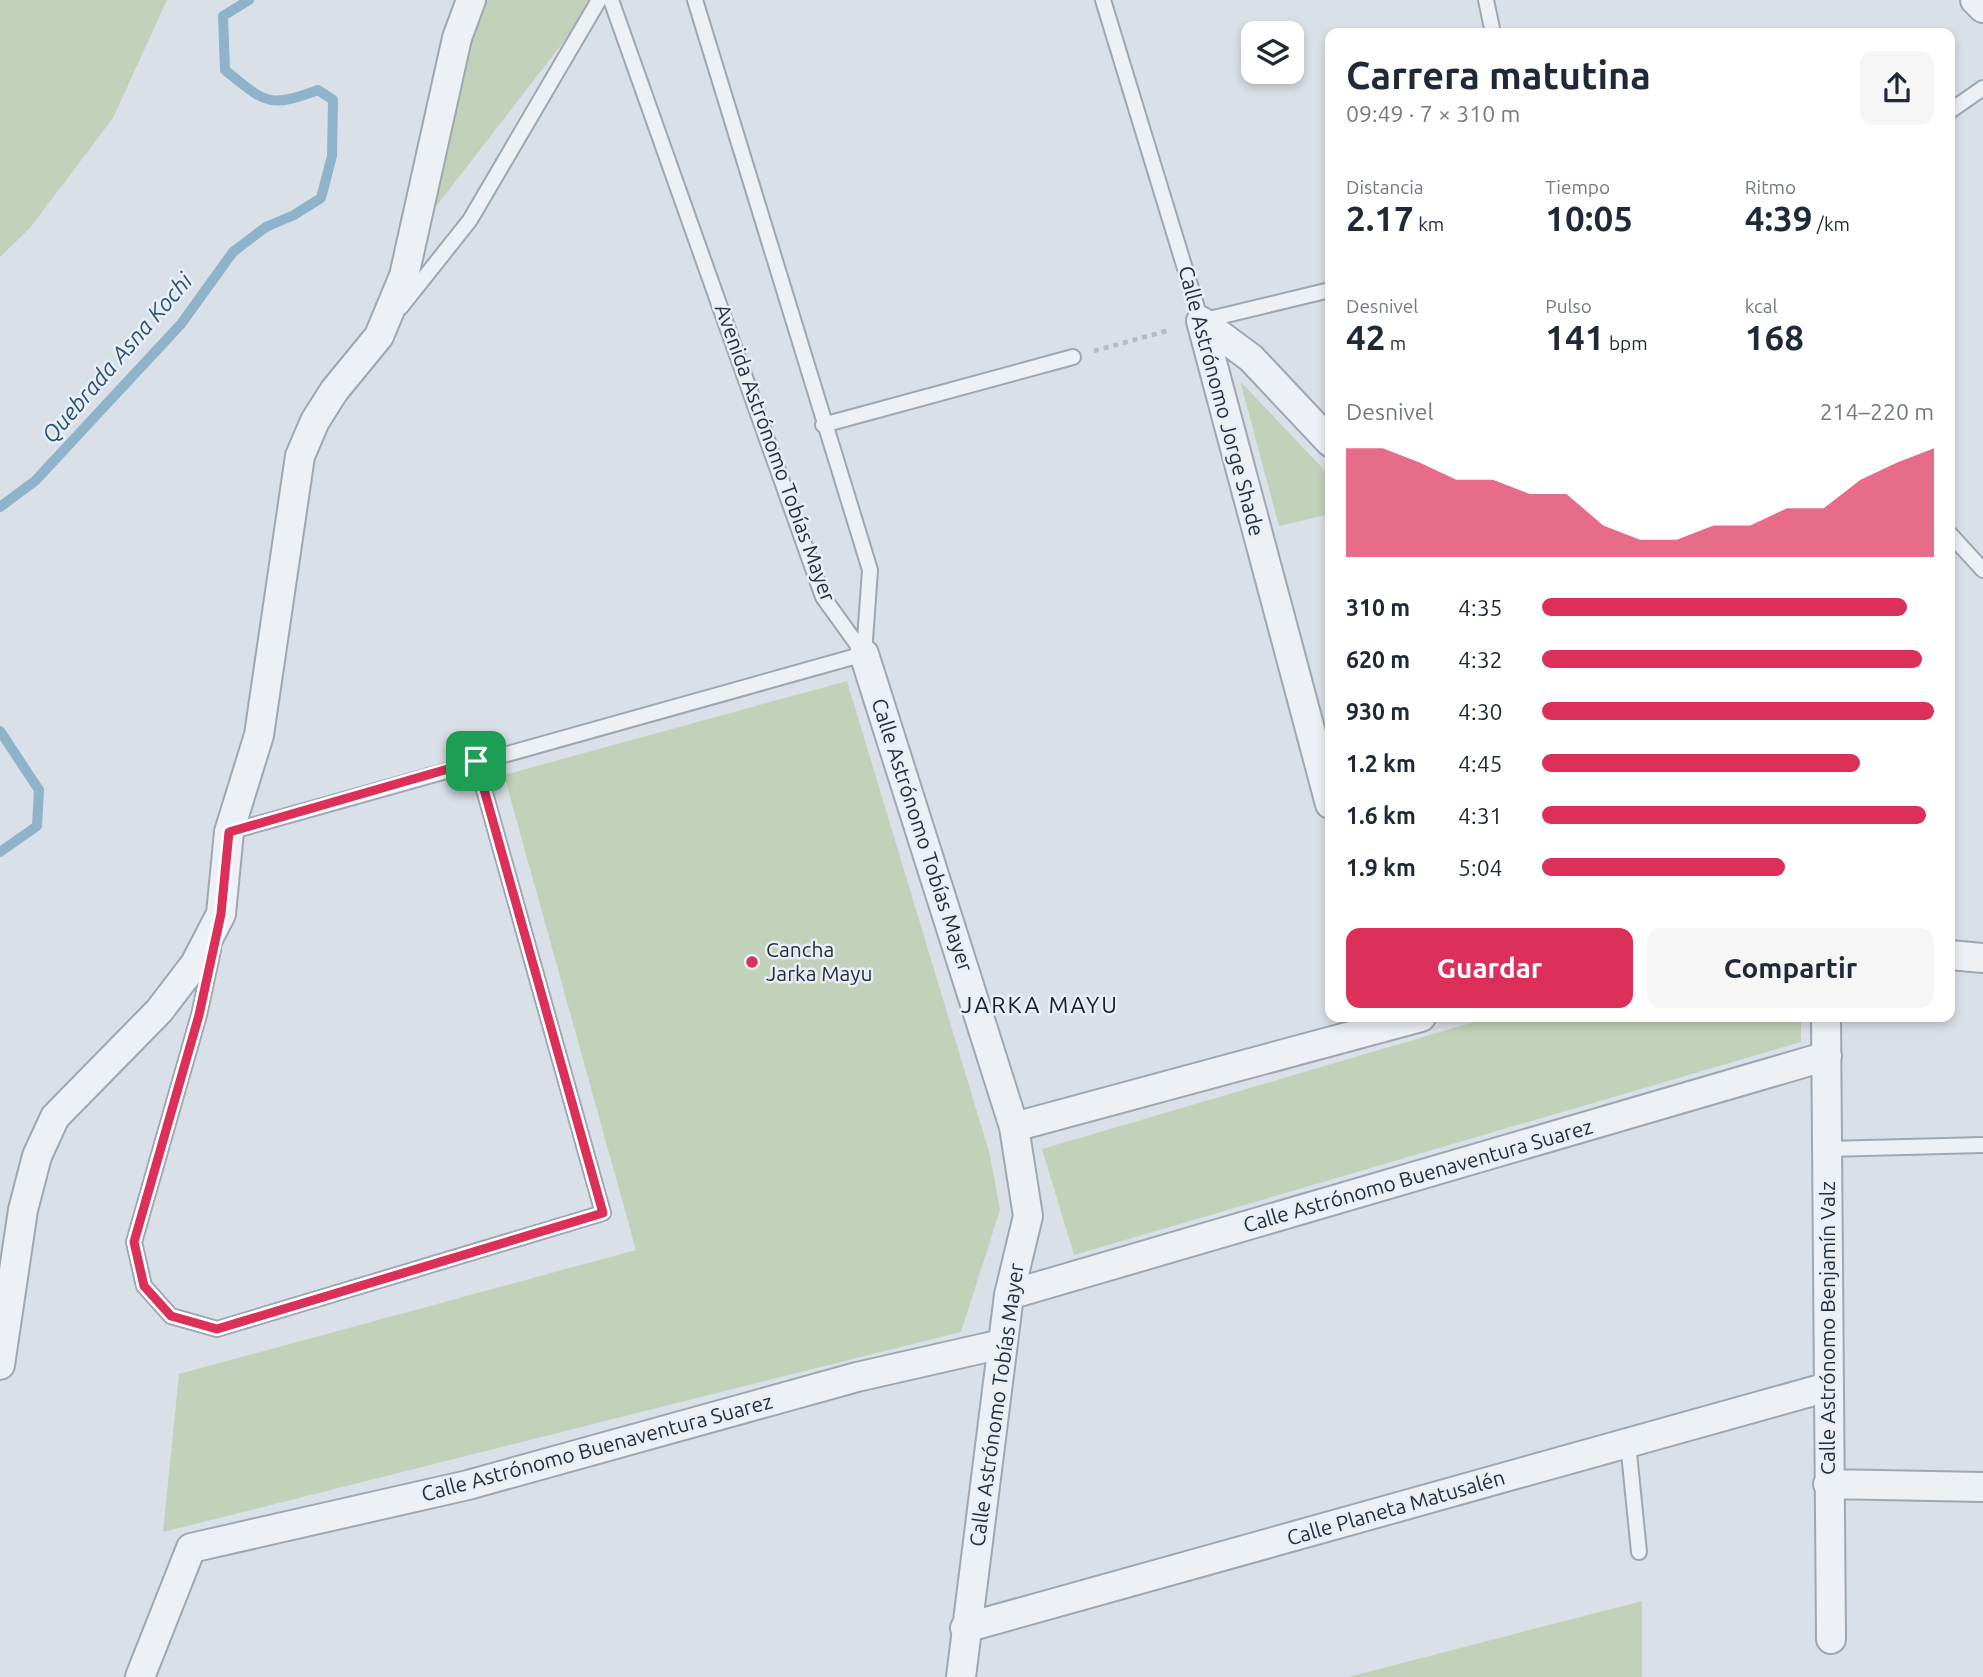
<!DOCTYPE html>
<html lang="es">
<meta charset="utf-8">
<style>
body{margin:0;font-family:Ubuntu,sans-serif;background:#f6f6f7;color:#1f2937;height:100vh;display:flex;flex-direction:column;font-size:26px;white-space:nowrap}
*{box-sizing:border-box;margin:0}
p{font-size:23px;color:#747a83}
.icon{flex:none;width:38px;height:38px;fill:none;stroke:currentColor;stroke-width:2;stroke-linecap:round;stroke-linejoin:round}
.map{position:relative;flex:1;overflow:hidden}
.details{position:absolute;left:1325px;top:28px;width:630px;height:994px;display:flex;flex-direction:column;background:#fff;border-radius:14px;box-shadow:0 4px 10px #0003}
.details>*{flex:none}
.controls{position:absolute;left:1241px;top:21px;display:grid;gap:14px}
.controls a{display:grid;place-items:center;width:63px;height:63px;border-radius:14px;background:#fff;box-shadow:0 4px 10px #0003;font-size:35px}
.pin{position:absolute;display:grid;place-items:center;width:60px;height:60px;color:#fff;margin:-30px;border-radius:14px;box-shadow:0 4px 10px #0006}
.round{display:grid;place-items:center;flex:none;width:74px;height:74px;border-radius:14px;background:#f6f6f7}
.headline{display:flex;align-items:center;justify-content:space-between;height:119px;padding:0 21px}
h1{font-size:38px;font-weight:700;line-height:52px}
.metrics{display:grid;grid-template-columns:repeat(3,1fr);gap:10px;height:119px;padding:7px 21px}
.metrics div{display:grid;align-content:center}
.metrics b{font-size:35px;font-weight:700}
.metrics small{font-size:19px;font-weight:400}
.metrics p{font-size:19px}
.chart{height:196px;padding:14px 21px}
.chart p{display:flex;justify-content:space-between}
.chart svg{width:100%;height:126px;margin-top:7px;fill:#dc2f59;opacity:.7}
.button{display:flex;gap:14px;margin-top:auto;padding:14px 21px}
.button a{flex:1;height:80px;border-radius:14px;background:#dc2f59;color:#fff;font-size:28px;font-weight:700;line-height:80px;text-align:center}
.button a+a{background:#f6f6f7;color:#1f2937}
ul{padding:0 21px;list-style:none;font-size:23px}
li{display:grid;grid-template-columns:112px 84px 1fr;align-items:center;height:52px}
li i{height:18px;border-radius:9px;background:#dc2f59}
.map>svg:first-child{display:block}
</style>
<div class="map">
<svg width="1983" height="1677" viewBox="0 0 1983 1677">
<rect width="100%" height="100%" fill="#dae0e7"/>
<!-- green -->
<path fill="#c2d2ba" d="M0 0H167L113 118 30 228 0 257Z
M485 0H596L407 244Z
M1240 381 1330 476V514L1279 526Z
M847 681 990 1155 1000 1210 961 1332 163 1532 179 1374 636 1250 504 775Z
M1491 1017H1801V1042L1074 1255 1042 1149Z
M1642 1601V1677H1348Z"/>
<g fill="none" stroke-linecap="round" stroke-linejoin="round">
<!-- stream -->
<path stroke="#90b3cc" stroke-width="10" d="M0 507 35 481 181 324 233 252 266 227 294 215 321 198 332 156 333 100 318 90C267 109 265 102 225 70L223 16 249 0
M0 731 39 790 37 826 0 852"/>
<!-- lane casing -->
<g stroke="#9fa7b1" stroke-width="18">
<path id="lane" d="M611 0 823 597 864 654
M695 0 870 570 864 654
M1103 0 1201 321 1330 290
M1486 0 1493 33
M1950 111 1983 88
M401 307 470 220 599 0
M823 425 1073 357
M1950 534 1983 570
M229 832 864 654
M213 950 199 1015 134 1242 144 1286 171 1316 217 1329 603 1213 476 761
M1827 1149 1983 1145
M1628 1443 1639 1552"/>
</g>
<!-- street casing -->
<g stroke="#9fa7b1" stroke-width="32">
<path id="street" d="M1975 0 1983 8
M1201 321 1330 804
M1201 321 1251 358 1330 442
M864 654 1014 1127 1028 1216 1009 1295 961 1677
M1950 955 1983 958
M1826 1017 1831 1639
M1014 1127 1421 1017
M1009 1295 1827 1056
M0 1365 23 1210 37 1156 55 1117 159 1011 195 964 221 914 229 832 259 735 300 456 315 421 334 391 379 336 404 276 457 38 471 0
M1828 1484 1983 1487
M965 1628 1828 1387
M140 1677 191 1548 468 1485 857 1377 1002 1344"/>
</g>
<!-- path -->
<path stroke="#b4bbc2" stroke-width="4.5" stroke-dasharray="5 5" stroke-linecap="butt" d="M1094 351 1170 330"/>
<!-- lane -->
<use href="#lane" stroke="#edf1f5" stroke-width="14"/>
<!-- street -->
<use href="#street" stroke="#edf1f5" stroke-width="28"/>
</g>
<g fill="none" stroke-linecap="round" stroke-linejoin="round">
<!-- route casing -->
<g stroke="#fff" stroke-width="14">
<path id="route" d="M476 761 603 1213 217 1329 171 1316 144 1286 134 1242 199 1015 221 914 229 832Z"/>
</g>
<!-- route -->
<use href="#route" stroke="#dc2f59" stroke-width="9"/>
</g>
<!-- markers -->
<circle fill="#dc2f59" stroke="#e9eff5" stroke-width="2.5" cx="752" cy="962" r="7"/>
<g text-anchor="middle" stroke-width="5" stroke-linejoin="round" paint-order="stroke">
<!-- street labels -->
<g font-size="21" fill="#232f3e" stroke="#e9eff5">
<text transform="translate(1221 401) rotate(75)" y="7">Calle Astrónomo Jorge Shade</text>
<text transform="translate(775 453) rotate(70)" y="7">Avenida Astrónomo Tobías Mayer</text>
<text transform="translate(922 835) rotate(72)" y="7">Calle Astrónomo Tobías Mayer</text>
<text transform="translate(1418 1176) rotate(-16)" y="7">Calle Astrónomo Buenaventura Suarez</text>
<text transform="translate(1828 1328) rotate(-90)" y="7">Calle Astrónomo Benjamín Valz</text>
<text transform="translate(997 1405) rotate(-82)" y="7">Calle Astrónomo Tobías Mayer</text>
<text transform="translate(597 1448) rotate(-15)" y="7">Calle Astrónomo Buenaventura Suarez</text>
<text transform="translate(1396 1508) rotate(-16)" y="7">Calle Planeta Matusalén</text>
</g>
<!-- poi labels -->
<g font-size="21" fill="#232f3e" stroke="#e9eff5" text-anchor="start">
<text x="766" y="957">Cancha<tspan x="766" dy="24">Jarka Mayu</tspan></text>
</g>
<!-- water labels -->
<g font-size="23" font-style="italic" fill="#295376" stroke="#e9eff5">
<text transform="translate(117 358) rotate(-49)" y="8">Quebrada Asna Kochi</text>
</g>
<!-- neighbourhood labels -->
<g font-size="23" letter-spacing="2" fill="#16202e" stroke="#e9eff5">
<text x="1040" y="1013">JARKA MAYU</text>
</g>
</g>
</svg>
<div class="controls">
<a><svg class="icon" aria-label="layers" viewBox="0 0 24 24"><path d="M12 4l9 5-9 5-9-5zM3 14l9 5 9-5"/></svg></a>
</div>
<div class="pin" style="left:476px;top:761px;background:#1e9e55"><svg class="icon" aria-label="arrive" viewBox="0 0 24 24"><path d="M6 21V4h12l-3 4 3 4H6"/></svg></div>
<section class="details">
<div class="headline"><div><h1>Carrera matutina</h1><p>09:49 · 7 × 310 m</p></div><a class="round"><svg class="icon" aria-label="share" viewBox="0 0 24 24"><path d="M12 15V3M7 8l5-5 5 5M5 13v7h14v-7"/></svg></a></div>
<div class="metrics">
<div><p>Distancia</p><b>2.17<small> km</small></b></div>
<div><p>Tiempo</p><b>10:05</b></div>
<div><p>Ritmo</p><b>4:39<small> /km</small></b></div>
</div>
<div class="metrics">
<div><p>Desnivel</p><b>42<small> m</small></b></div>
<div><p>Pulso</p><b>141<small> bpm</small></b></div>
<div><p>kcal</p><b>168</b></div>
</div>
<div class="chart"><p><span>Desnivel</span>214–220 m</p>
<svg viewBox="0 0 160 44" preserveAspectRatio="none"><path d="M0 44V6L10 6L20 11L30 17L40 17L50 22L60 22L70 33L80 38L90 38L100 33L110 33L120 27L130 27L140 17L150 11L160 6V44z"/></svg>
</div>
<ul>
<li><b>310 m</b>4:35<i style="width:93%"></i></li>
<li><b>620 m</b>4:32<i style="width:97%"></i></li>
<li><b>930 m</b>4:30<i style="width:100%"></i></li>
<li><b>1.2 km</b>4:45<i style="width:81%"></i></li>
<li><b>1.6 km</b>4:31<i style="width:98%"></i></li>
<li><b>1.9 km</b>5:04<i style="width:62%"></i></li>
</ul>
<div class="button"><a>Guardar</a><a>Compartir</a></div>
</section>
</div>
